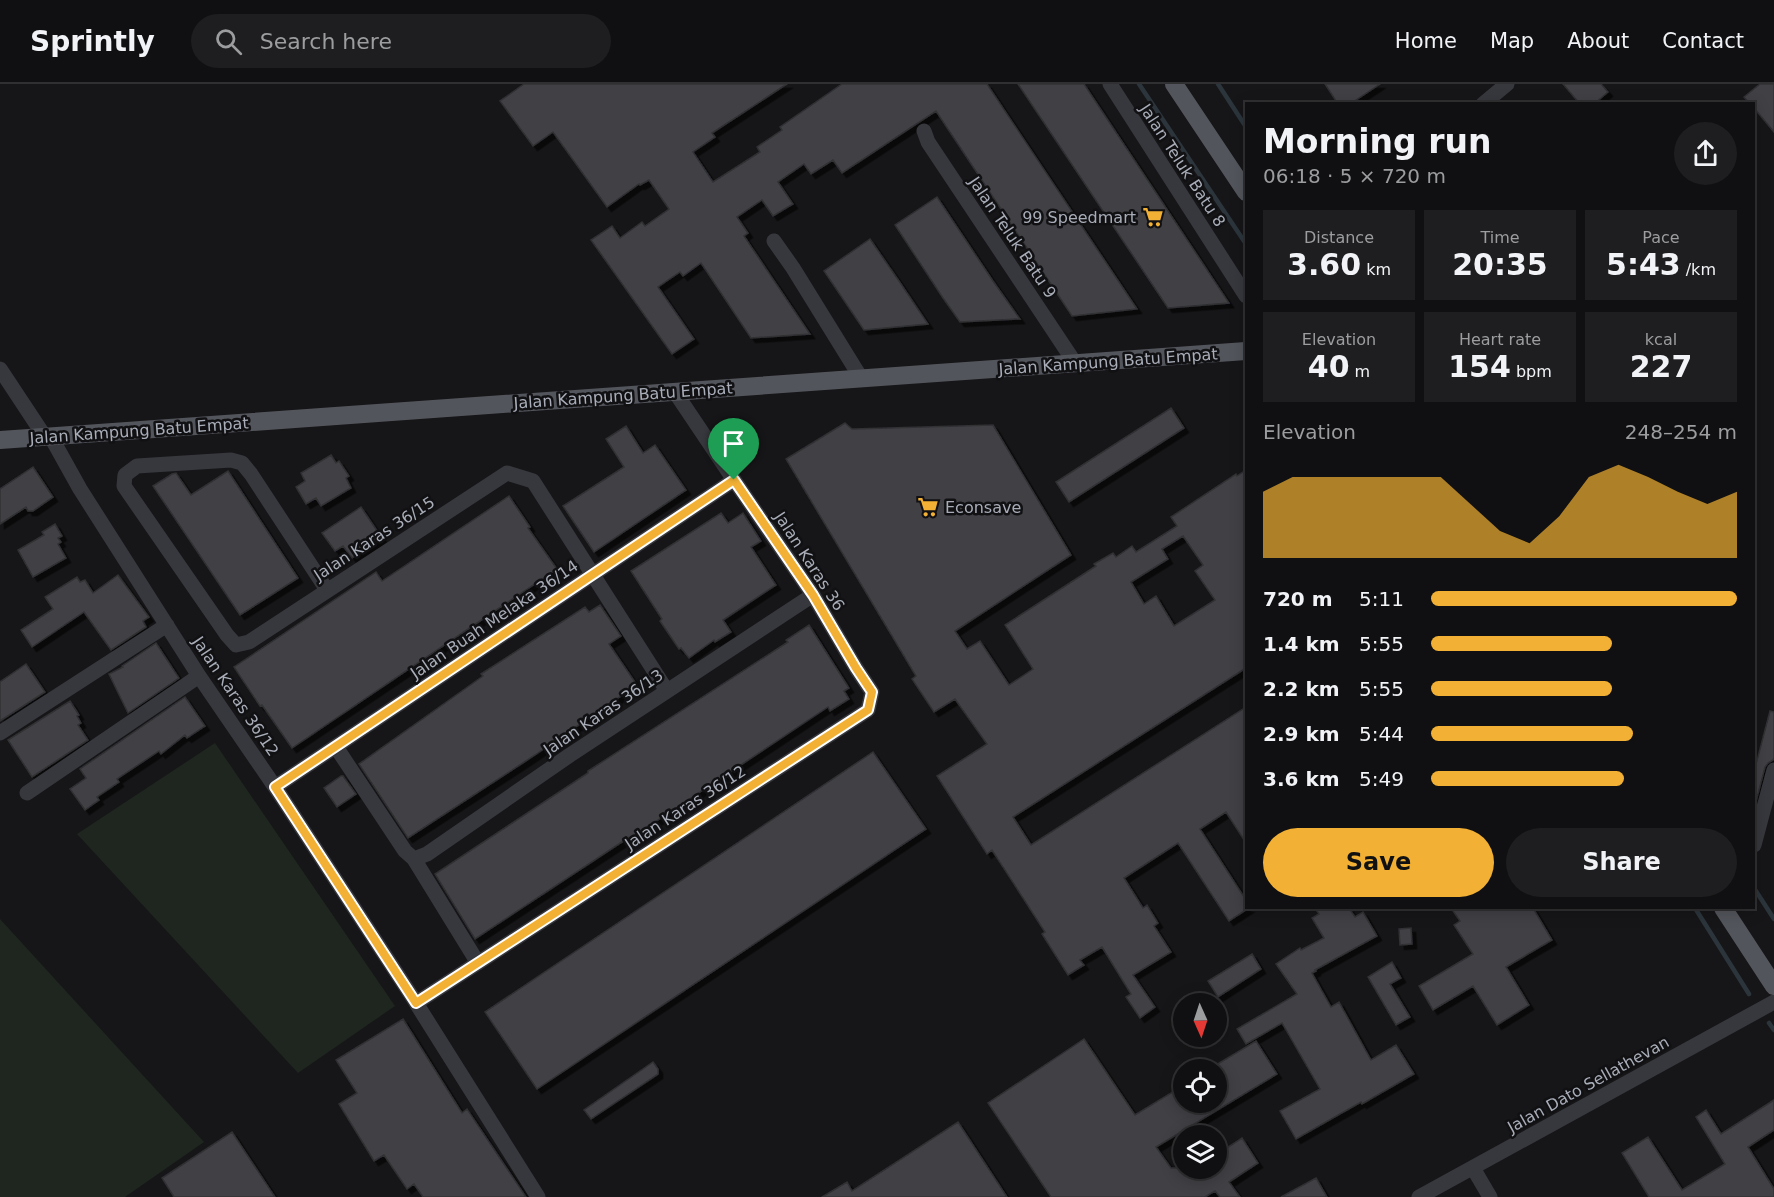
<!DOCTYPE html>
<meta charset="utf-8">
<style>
body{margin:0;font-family:"DejaVu Sans",sans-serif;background:#1e1e20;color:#f1f3f6;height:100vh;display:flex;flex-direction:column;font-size:22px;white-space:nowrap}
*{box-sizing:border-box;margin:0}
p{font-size:20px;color:#9c9d9f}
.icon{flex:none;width:33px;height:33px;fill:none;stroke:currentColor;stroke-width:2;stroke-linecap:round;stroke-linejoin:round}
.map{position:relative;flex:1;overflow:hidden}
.panel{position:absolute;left:1245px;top:18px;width:510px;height:807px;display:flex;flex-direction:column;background:#101012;border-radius:0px;box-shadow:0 3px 15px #0003,0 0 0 2px #303032}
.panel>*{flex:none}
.needle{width:39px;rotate:177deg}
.buttons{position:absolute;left:1173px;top:909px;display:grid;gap:12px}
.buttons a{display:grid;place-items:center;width:54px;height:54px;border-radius:50%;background:#101012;box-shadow:0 3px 15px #0003,0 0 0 2px #303032;font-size:30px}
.pin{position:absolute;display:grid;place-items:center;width:51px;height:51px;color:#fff;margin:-62px -26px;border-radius:50% 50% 50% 0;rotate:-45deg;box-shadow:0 0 6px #0007}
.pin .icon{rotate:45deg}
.round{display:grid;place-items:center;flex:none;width:63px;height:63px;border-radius:32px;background:#1e1e20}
.overview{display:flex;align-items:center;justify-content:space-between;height:102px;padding:0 18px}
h1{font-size:33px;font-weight:700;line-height:45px}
.stats{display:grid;grid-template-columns:repeat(3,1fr);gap:9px;height:102px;padding:6px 18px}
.stats div{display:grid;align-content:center;border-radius:0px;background:#1e1e20;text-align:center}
.stats b{font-size:30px;font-weight:700}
.stats small{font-size:16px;font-weight:400}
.stats p{font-size:16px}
.chart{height:168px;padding:12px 18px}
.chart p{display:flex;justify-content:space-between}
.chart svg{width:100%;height:108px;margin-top:6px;fill:#f2b134;opacity:.7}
.cta{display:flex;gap:12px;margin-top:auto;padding:12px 18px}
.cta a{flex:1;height:69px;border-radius:36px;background:#f2b134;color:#111;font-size:24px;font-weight:700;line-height:69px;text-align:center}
.cta a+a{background:#1e1e20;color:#f1f3f6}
ul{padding:0 18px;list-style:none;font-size:20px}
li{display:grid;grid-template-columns:96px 72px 1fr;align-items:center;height:45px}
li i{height:15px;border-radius:8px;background:#f2b134}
header{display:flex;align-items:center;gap:36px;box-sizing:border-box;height:84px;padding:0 30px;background:#101012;border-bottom:2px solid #303032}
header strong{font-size:28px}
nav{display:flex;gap:33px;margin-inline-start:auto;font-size:21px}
.search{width:420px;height:54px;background:#1e1e20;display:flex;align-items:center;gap:15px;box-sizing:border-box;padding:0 21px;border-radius:33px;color:#9c9d9f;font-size:22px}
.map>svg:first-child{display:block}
</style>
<header>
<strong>Sprintly</strong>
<div class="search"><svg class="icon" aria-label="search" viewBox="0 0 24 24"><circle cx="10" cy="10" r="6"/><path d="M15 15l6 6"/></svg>Search here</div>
<nav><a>Home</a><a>Map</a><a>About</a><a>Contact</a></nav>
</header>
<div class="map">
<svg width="1774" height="1113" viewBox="0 0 1774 1113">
<defs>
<filter id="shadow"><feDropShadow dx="4.5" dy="4.5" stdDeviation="0" flood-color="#0009"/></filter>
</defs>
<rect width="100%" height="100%" fill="#161618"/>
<!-- green -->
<path fill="#1e261f" d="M215 659 395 922 298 989 77 750Z
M0 835 204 1058 125 1113H0Z"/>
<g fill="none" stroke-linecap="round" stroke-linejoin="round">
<!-- stream -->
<path stroke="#2c353c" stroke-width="4.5" d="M1139 0 1246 160
M1218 0 1246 43
M1754 804 1774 835
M1695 824 1749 910
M1769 939 1774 946"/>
</g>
<!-- building -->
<path fill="#404145" stroke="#303034" stroke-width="1.5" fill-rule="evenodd" filter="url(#shadow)" d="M524 0H787L712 49 715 53 693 68 713 98 760 68 757 63 782 46 780 43 842 0H987L1137 225 1072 232 936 27 842 89 833 76 811 90 804 80 778 98 793 120 773 132 762 116 737 133 748 149 744 152 810 250 751 254 701 179 683 192 680 188 658 203 694 255 672 270 591 156 612 142 620 154 642 138 645 142 669 125 649 96 640 101 639 100 607 123 553 48 533 62 500 17Z
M1018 0H1084L1229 219 1168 224Z
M1325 0H1380L1350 20H1338Z
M1563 0H1601L1608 8 1594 20H1580Z
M1760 0H1774V48L1754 24V20H1750L1744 13Z
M937 113 993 197 1020 235 960 238 943 214 895 141Z
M870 155 899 197 928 240 864 246 824 187Z
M1171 324 1184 344 1069 418 1056 398Z
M845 339 852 345 993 341 1071 471 955 547 967 565 980 557 1009 601 1033 585 1005 541 1096 482 1094 480 1113 469 1116 473 1132 462 1136 468 1177 442 1171 433 1236 390 1237 392 1246 386V584L1013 733 1031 761 1246 623V759L1226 728 1200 745 1246 816V824H1249L1229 837 1178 759 1124 794 1143 824 1147 821 1158 839 1154 842 1171 868 1133 891 1155 923 1140 934 1126 913 1131 910 1102 863 1080 876 1084 881 1068 891 1042 850 1045 848 992 766 987 770 937 692 987 660 955 615 934 628 912 595 916 592 786 375ZM1183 452 1203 481 1195 487 1215 516 1174 542 1156 512 1144 520 1131 498 1168 475 1162 465Z
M626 342 643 369 655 361 686 406 594 468 563 422 624 383 606 355Z
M331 371 336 379 339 377 349 392 346 394 351 404 321 422 316 414 306 420 296 403 305 397 301 389Z
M33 383 53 413 33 427H28L26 423 0 440V405Z
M228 387 298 494 240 531 153 402 172 390 176 389 191 411Z
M509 412 530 443 528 444 557 485 292 664 262 621 260 622 234 583 376 488 382 497Z
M361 423 382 454 352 474 343 462 335 467 322 449Z
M721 429 728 439 743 429 761 457 751 463 776 501 723 536 731 548 715 558 714 556 689 574 681 564 679 565 660 537 662 535 631 487Z
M55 440 62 452 58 454 61 458 58 460 66 474 33 493 18 466 44 451 42 448Z
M118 491 149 533 143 537 146 543 111 566 84 528 32 563 21 546 53 525 45 513 77 493 80 498 85 496 93 509Z
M600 521 621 552 609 560 637 601 535 671 408 754 359 680 483 592 481 590 585 523 589 528Z
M809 541 849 604 844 607 849 615 830 627 828 623 640 748 628 756V754L475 855 435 790 588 689V687L788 558 786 556Z
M156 559 179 594 128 629 109 590 123 583 122 582Z
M26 580 45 608 0 637V598Z
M185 613 205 642 187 654 185 651 161 670 159 667 117 695 119 698 97 713 99 716 85 726 70 705 86 694 80 685Z
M70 617 79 631 77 632 81 639 78 641 88 656 32 693 8 656Z
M1770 627 1774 628V674L1773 676 1768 679 1765 683 1754 725V688Z
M873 668 926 745 537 1005 485 928Z
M341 692H343L356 710 337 723 324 704Z
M1315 824H1349L1355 833 1363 828 1377 852 1315 886 1316 887 1312 889 1331 923 1339 918 1371 976 1396 961 1414 990 1362 1020 1361 1018 1296 1055 1280 1027 1320 1005 1282 939 1246 960 1237 945 1297 910 1276 880 1300 864 1301 866 1324 854 1312 834 1319 830Z
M1451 824H1533L1552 856 1506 883 1529 921 1497 941 1473 902 1433 926 1419 902 1473 870 1454 841 1460 837Z
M1411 844 1412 860 1400 861 1399 845Z
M1252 870 1261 885 1218 913 1208 897Z
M1392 878 1401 894 1390 900 1410 933 1396 941 1368 893Z
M403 935 462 1029 467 1025 526 1113H423L414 1100 407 1105 384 1071 374 1077 339 1020 357 1009 336 976Z
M1084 955 1135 1031 1184 1001V1018H1216V981L1256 957 1277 990 1156 1063 1171 1084H1216V1071L1242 1054 1258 1079 1229 1098 1240 1113H1220L1215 1107 1205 1113H1051L988 1019Z
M653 978 658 985V990L591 1035 584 1026Z
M1774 1016V1046L1748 1063 1774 1105V1113H1649L1622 1069 1648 1053 1682 1106 1725 1080 1696 1033 1706 1026 1721 1050Z
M958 1038 1007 1113H822L847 1098 852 1107Z
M232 1048 275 1113H174L162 1094Z
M1316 1094 1327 1113H1281Z"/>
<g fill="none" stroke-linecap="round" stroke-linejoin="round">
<!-- minor -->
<path stroke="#37383d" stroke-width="15" d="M1110 0 1246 212
M1483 20 1507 0
M924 47 928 58 1075 279
M774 157 793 184 861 294
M0 285 45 353
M51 353 80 405 199 592 275 703 411 911 538 1113
M327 506 251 390 242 379 231 376 137 382 125 391 124 402 227 551 236 561 249 558 507 389 533 397 667 607
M0 649 167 541
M336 663 405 767 414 775 478 879
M275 703 734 396
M27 709 199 592
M1754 761 1774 686
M414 775 427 770 570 671 813 511
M416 919 868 626 872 608 856 584 813 511 734 396 675 308
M1473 1084 1490 1113
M1419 1113 1774 918"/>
<!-- major -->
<path stroke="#53555c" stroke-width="18" d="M1174 0 1246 108
M0 356 1246 267
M1723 824 1774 902"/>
</g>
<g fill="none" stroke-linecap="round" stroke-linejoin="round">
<!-- route casing -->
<g stroke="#fff" stroke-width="12">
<path id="route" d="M734 396 813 511 856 584 872 608 868 626 416 919 275 703Z"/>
</g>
<!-- route -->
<use href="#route" stroke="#f2b134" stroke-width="8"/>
</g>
<!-- icons -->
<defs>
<g id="supermarket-bare" transform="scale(1.62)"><path d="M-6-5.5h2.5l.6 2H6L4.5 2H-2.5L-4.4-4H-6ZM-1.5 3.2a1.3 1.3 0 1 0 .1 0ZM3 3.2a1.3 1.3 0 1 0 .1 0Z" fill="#f2b134" stroke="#111113" stroke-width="2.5" paint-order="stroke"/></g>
</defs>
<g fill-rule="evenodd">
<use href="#supermarket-bare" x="1153" y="133"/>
<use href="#supermarket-bare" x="928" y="423"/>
</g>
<g text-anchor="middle" stroke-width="5" stroke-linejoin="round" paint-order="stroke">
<!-- street labels -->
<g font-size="16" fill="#a8adb8" stroke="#111113">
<text transform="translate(1183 81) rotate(57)" y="6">Jalan Teluk Batu 8</text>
<text transform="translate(1013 153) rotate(56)" y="6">Jalan Teluk Batu 9</text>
<text transform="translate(1108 277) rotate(-4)" y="6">Jalan Kampung Batu Empat</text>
<text transform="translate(623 311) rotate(-4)" y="6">Jalan Kampung Batu Empat</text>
<text transform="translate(139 346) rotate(-4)" y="6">Jalan Kampung Batu Empat</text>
<text transform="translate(374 454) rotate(-33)" y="6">Jalan Karas 36/15</text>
<text transform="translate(810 477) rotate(57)" y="6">Jalan Karas 36</text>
<text transform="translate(494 535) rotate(-34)" y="6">Jalan Buah Melaka 36/14</text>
<text transform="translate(236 612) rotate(56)" y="6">Jalan Karas 36/12</text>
<text transform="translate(603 628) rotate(-34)" y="6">Jalan Karas 36/13</text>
<text transform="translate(685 723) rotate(-33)" y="6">Jalan Karas 36/12</text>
<text transform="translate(1588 1000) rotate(-29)" y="6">Jalan Dato Sellathevan</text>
</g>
<!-- poi labels -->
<g font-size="16" fill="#a8adb8" stroke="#111113" text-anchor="end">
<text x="1136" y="139">99 Speedmart</text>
<text x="945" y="429" text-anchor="start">Econsave</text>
</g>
</g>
</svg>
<div class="buttons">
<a><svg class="needle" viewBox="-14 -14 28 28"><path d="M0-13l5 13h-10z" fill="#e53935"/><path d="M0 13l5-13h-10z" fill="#9c9d9f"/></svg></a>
<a><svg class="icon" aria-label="locate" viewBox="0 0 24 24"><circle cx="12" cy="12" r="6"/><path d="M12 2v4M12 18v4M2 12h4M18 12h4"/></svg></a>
<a><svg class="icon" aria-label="layers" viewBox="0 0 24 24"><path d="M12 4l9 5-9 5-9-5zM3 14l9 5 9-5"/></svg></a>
</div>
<div class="pin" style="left:734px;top:396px;background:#1e9e55"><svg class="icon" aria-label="arrive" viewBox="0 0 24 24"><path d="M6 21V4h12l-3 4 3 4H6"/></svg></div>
<section class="panel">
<div class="overview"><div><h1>Morning run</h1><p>06:18 · 5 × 720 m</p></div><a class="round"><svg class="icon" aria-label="share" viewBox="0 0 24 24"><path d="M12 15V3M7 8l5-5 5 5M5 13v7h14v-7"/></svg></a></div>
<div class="stats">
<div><p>Distance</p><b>3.60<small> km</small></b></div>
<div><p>Time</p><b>20:35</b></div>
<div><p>Pace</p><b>5:43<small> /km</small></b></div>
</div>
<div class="stats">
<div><p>Elevation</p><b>40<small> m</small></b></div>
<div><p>Heart rate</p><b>154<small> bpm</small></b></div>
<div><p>kcal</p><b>227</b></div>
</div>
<div class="chart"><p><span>Elevation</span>248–254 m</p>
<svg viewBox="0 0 160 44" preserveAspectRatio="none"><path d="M0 44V17L10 11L20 11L30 11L40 11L50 11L60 11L70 22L80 33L90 38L100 27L110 11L120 6L130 11L140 17L150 22L160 17V44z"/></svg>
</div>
<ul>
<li><b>720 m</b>5:11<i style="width:100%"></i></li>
<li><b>1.4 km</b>5:55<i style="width:59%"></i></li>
<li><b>2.2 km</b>5:55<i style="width:59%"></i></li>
<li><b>2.9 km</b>5:44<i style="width:66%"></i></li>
<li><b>3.6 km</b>5:49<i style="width:63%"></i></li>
</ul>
<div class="cta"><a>Save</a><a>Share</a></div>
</section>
</div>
